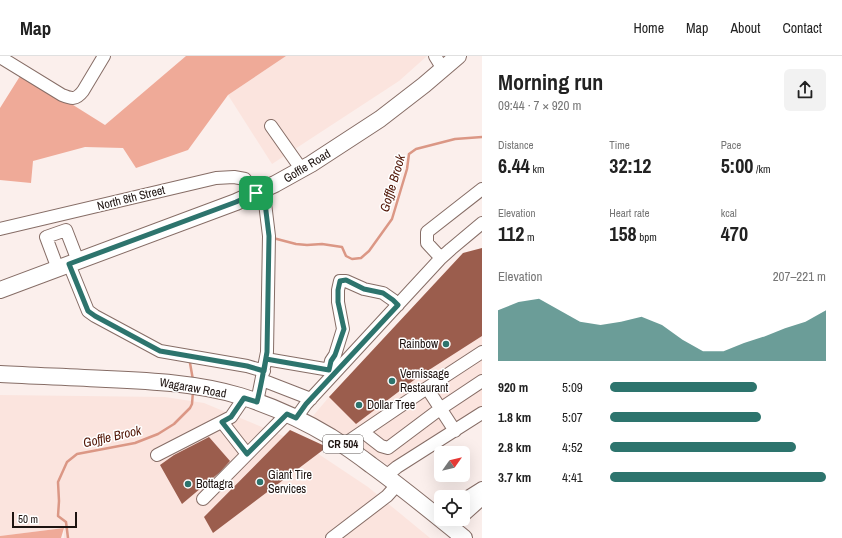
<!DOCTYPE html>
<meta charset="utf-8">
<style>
body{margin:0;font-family:"Archivo Narrow",sans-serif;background:#f2f2f2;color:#222;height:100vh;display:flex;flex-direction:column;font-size:15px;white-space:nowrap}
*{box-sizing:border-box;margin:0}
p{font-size:13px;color:#767676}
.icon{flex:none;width:22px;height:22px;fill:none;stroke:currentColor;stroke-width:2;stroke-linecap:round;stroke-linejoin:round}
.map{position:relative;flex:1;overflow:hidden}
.sheet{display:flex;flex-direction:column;background:#fff;width:360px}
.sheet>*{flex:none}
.needle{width:26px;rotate:56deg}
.buttons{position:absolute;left:434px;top:390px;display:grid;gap:8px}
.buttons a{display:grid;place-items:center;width:36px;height:36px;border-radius:6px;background:#fff;box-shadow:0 4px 16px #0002;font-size:20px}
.scale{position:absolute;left:12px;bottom:10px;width:65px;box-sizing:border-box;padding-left:4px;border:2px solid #1d1310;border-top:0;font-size:11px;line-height:14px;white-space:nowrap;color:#1d1310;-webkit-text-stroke:3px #fff;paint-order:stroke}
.pin{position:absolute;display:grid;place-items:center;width:34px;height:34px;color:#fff;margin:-17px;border-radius:8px;box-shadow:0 2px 6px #0006}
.round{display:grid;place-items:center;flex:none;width:42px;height:42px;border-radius:6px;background:#f2f2f2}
.headline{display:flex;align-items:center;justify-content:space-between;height:68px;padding:0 16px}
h1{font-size:22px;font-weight:700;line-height:30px}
.figures{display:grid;grid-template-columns:repeat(3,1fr);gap:6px;height:68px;padding:4px 16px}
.figures div{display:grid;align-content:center}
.figures b{font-size:20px;font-weight:700}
.figures small{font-size:11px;font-weight:400}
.figures p{font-size:11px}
.chart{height:112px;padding:8px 16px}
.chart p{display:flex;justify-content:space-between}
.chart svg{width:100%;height:72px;margin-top:4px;fill:#2d746d;opacity:.7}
ul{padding:0 16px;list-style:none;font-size:13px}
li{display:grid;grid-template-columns:64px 48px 1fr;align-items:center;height:30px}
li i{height:10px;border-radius:5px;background:#2d746d}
header{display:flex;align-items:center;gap:24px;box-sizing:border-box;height:56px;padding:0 20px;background:#fff;border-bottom:1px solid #e0e0e0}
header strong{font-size:19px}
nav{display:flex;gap:22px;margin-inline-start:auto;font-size:14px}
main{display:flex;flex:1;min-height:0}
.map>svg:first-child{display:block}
</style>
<header>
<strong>Map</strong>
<nav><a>Home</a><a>Map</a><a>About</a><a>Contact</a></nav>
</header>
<main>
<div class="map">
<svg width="482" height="482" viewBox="0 0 482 482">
<rect width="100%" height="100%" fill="#fbefec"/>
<!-- built -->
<path fill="#fbe4de" d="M286 0H427L399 25 272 108 228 39Z
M482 192V350L390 411 363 392 313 360 329 341 463 197Z
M0 339 165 341 204 347 305 389 368 431 430 482H64V472L0 480Z"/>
<!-- forest -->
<path fill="#efaa98" d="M186 0H286L228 39 188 94 136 112 123 92 85 91 33 105 31 127 0 124V52L22 17 105 69Z
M64 472 61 482H0V480Z"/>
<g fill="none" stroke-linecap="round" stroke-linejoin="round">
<!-- stream -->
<path stroke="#db9785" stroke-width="2.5" d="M273 182 296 188 307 189 322 188 342 191 346 200 352 203 361 202 369 195 392 163 407 113 409 98 416 93 455 83 482 81
M190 307 193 324
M68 482 66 466 58 460 59 445 58 426 67 406 77 398 135 387 158 378 174 368 190 352 192 348 193 335"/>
</g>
<!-- building -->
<path fill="#9b5d4d" d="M482 192V280L418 321 356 368 329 341 463 197Z
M290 374 327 391 213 477 204 461Z
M209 381 230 405 220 416 182 448 160 409 174 399Z"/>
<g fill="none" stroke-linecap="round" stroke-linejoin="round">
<!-- minor casing -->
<g stroke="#866d66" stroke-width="14">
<path id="minor" d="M435 0 443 13
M0 1 62 39C72 43 76 44 83 35L104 0
M271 70 302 114
M0 173 216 122 234 121 245 123 255 137
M441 202 427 187V176L482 133
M69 208 88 255 95 260 160 295 247 310 264 315
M58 213 46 181 66 174 78 205
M266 303 336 315
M329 314 331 305 335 299 343 273 338 246V234L340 225H346L364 233 383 237 393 244 398 249
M262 324 311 343
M427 332 455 375
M257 346 267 296 269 180 265 147 261 135
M296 362 306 348 441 202 451 193 482 167
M222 366 247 398
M363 376 381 390 388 392 440 353 482 325
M343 389 427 332 482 296
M157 399 231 361 244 342
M386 420 397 411 482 357
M203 443 287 358
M463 444 482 432
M463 460 482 443
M332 482 387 440 397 429"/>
</g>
<!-- major casing -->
<g stroke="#866d66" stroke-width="18">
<path id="major" d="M0 234 236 146 275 128 311 108 380 63 424 29 458 0
M0 318C35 320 71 321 106 323 151 325 197 327 240 340 272 350 303 364 331 381 345 390 358 399 371 409 403 432 433 457 464 482"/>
</g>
<!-- minor -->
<use href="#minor" stroke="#fff" stroke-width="12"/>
<!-- major -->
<use href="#major" stroke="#fff" stroke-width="16"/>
</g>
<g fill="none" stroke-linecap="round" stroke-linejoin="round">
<!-- route casing -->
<g stroke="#fff" stroke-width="8">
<path id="route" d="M256 137 261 135 265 147 269 180 267 296C264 313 261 330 257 346L244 342 231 361 222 366 247 398 287 358 296 362 306 348 398 249 393 244 383 237 364 233 346 224 340 225 338 234V246L344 273 335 299 331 305 329 314 266 303 264 315 247 310 160 295 95 260 88 255 69 208 236 146 256 137"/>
</g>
<!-- route -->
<use href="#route" stroke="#2d746d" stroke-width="5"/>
</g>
<!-- markers -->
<g fill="#2d746d" stroke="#fff" stroke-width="1.5">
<circle cx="446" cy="288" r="4"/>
<circle cx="392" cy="325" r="4"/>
<circle cx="359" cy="349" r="4"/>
<circle cx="260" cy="426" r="4"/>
<circle cx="188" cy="428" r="4"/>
</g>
<g text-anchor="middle" stroke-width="3" stroke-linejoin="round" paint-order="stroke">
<!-- shield labels -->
<rect fill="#fff" stroke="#615a58" stroke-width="1" x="323" y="379" width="40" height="18" rx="3"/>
<g font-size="11" font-weight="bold" fill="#1d1310">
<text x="343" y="392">CR 504</text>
</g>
<!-- street labels -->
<g font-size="12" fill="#1d1310" stroke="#fff">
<text transform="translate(307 110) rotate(-31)" y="4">Goffle Road</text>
<text transform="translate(131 142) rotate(-14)" y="4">North 8th Street</text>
<text transform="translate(193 332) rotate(10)" y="4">Wagaraw Road</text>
</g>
<!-- poi labels -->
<g font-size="12" fill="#1d1310" stroke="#fff" text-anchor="start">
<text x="438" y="292" text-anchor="end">Rainbow</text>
<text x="400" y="322">Vernissage<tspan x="400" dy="14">Restaurant</tspan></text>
<text x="367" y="353">Dollar Tree</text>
<text x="268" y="423">Giant Tire<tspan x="268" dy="14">Services</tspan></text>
<text x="196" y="432">Bottagra</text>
</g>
<!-- water labels -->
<g font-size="13" font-style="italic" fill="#511606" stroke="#fff">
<text transform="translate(392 127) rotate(-73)" y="5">Goffle Brook</text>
<text transform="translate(112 380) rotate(-13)" y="5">Goffle Brook</text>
</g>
</g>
</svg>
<div class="buttons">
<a><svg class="needle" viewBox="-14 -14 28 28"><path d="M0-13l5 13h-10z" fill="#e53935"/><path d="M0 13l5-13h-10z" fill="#767676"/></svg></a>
<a><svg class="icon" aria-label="locate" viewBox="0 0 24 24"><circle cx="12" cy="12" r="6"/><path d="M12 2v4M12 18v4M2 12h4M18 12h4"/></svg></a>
</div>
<div class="scale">50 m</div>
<div class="pin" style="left:256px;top:137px;background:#1e9e55"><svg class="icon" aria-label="arrive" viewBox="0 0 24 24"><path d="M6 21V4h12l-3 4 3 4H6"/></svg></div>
</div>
<section class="sheet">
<div class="headline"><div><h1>Morning run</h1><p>09:44 · 7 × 920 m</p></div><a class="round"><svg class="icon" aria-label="share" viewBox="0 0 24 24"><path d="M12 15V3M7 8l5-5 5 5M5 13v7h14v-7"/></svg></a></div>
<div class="figures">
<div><p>Distance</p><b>6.44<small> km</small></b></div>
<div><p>Time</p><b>32:12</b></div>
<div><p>Pace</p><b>5:00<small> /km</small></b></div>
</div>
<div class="figures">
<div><p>Elevation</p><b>112<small> m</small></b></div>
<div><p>Heart rate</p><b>158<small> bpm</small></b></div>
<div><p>kcal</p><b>470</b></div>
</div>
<div class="chart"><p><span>Elevation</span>207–221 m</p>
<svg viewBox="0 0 160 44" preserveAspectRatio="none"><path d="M0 44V13L10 8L20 6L30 13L40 20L50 22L60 20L70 17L80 22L90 31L100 38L110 38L120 33L130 29L140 24L150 20L160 13V44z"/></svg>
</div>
<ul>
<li><b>920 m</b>5:09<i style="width:68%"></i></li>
<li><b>1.8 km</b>5:07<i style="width:70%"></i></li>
<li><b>2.8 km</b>4:52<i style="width:86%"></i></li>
<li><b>3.7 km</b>4:41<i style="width:100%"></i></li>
</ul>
</section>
</main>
